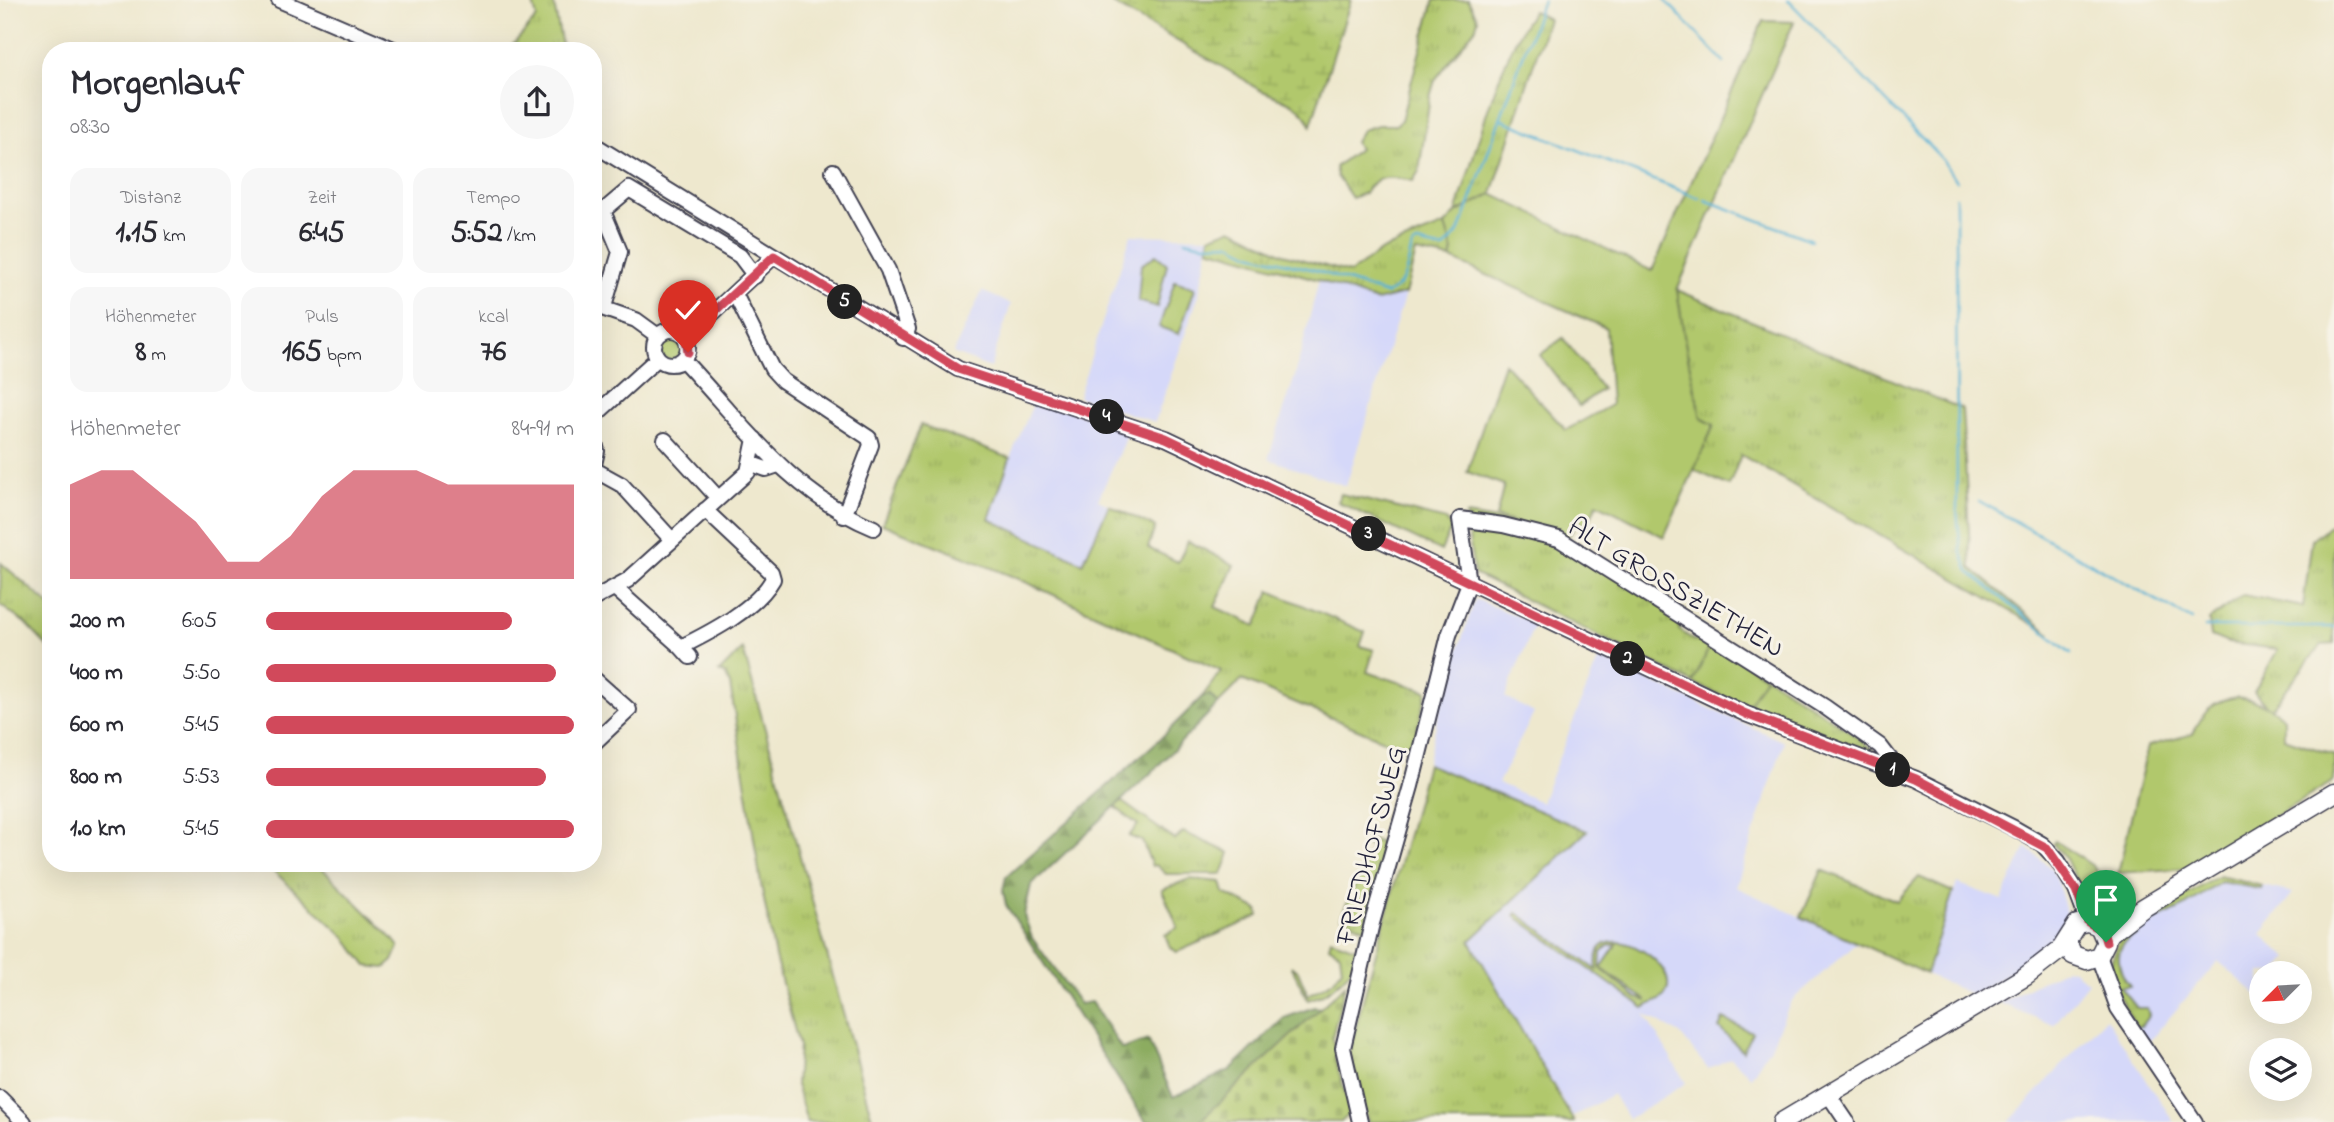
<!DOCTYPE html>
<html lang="de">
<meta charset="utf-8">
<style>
body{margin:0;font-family:"Indie Flower",sans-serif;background:#f7f7f7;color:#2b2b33;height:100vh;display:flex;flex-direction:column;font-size:26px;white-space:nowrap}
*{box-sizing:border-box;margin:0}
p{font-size:23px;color:#7c7c81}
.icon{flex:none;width:38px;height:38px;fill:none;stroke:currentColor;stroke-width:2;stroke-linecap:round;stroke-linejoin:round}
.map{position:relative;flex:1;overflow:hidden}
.sheet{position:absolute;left:42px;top:42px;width:560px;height:830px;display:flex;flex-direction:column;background:#fff;border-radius:28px;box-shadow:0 7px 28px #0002}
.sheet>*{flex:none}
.needle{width:46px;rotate:246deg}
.controls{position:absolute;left:2249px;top:961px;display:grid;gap:14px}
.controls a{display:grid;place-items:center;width:63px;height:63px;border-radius:50%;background:#fff;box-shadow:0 7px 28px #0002;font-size:35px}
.pin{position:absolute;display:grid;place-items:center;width:60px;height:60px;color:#fff;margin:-72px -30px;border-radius:50% 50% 50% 0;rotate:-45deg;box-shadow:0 0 7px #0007}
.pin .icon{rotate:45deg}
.km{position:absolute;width:35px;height:35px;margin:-18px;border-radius:50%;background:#222;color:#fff;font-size:19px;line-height:35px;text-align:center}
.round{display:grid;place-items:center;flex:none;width:74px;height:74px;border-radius:37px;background:#f7f7f7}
.overview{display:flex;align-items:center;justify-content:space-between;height:119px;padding:0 28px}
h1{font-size:38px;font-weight:700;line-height:52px}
.figures{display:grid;grid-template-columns:repeat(3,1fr);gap:10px;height:119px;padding:7px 28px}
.figures div{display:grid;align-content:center;border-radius:18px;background:#f7f7f7;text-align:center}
.figures b{font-size:30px;font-weight:700}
.figures small{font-size:19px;font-weight:400}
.figures p{font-size:19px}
.chart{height:196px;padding:14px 28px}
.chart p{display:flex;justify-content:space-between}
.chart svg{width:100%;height:126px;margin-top:7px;fill:#d1495b;opacity:.7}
ul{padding:0 28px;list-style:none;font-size:23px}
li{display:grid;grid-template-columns:112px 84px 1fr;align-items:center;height:52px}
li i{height:18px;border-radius:9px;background:#d1495b}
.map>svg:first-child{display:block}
</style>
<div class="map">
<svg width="2334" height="1122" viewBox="0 0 2334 1122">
<defs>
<pattern id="grass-tufts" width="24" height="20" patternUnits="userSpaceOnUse" patternTransform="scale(1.75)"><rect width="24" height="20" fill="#b1c86c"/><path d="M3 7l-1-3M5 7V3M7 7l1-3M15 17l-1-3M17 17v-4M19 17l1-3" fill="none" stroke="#98ac5e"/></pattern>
<pattern id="forest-firs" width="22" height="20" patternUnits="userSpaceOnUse" patternTransform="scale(1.75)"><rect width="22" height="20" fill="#8cac60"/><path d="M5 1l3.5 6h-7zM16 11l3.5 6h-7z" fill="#728c50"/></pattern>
<pattern id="wetland-marsh" width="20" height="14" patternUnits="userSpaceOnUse" patternTransform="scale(1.75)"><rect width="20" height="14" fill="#b1c86c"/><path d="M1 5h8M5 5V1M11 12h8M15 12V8" fill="none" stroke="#98ac5e"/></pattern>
<pattern id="cemetery-stones" width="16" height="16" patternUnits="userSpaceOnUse" patternTransform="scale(1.75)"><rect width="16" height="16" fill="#b1c86c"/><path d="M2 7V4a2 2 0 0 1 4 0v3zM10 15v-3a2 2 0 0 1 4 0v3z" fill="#98ac5e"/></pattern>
</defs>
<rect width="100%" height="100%" fill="#f7f3e8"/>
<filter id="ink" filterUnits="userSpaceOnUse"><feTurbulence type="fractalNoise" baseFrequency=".0143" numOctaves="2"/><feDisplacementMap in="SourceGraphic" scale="14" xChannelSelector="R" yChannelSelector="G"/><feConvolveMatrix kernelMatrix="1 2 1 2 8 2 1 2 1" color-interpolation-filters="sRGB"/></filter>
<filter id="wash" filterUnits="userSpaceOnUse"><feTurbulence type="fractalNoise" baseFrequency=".00686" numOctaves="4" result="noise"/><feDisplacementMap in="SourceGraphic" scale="28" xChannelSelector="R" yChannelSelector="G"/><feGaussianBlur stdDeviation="1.57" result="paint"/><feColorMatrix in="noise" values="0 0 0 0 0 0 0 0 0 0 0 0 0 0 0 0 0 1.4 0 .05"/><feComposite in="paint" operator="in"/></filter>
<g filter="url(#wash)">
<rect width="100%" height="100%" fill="#eee8ce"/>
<!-- built -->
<path fill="#d5d8f9" d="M1131 235 1210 237 1199 294 1155 422 1078 397Z
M1321 272 1405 294 1346 486 1268 459 1295 376Z
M982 291 1011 304 990 368 953 353Z
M1035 400 1129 430 1098 500 1109 505 1083 563 989 519 1010 458Z
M1475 599 1535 623 1505 697 1534 713 1498 783 1541 802 1599 658 1784 742 1736 887 1859 944 1853 946 1791 1001 1772 1044 1751 1077 1731 1058 1708 1069 1680 1034 1644 1014 1686 1083 1628 1119 1613 1094 1573 1117 1470 941 1510 902 1427 764 1443 695Z
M2026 847 2052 869 2062 896 2067 917 2055 946 1973 995 1926 974 1957 883 2002 900Z
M2219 876 2293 893 2261 934 2288 958 2275 973H2261V990L2257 995 2218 961 2146 1045 2107 975 2121 934Z
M2065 969 2074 970 2088 982 2054 1025 1999 1003Z
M2106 1018 2174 1122H2009Z"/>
<!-- grass -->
<path fill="url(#grass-tufts)" stroke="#6a7554" stroke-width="2" d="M532 0H553L563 51H507L537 18Z
M1434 0H1468L1478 19 1476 27 1435 80 1430 97 1419 171 1413 181C1393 177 1375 173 1365 193L1352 198 1337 176 1335 167 1359 149 1355 142 1362 130 1378 125H1396L1401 120Z
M1533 11 1548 19 1492 194 1456 213C1476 152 1496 64 1533 11Z
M1445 225 1453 251 1451 259 1416 252 1405 294 1376 301 1319 280 1208 248 1210 237 1232 228 1283 254 1350 273 1382 250Z
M1677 290 1962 409 1971 568 2050 634 1741 455 1729 486 1694 470 1714 425 1701 418 1686 348Z
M658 348a12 12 0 1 1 24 0a12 12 0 1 1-24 0Z
M921 425 1010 458 989 519 1083 563 1109 505 1155 527 1148 548 1178 562 1188 541 1234 565 1215 607 1256 626 1270 591 1365 632 1360 646 1374 650 1367 672 1427 691 1412 752 1242 680 1218 704 1210 695 1202 697 1221 671 1019 579 882 524Z
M1341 494 1446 520 1451 528 1441 551 1338 502Z
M1466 515 1545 528 1684 622 1679 630 1695 641 1701 633 1848 730 1878 754 1874 757 1693 683 1474 574Z
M2334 523V644L2321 645 2270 710 2254 692 2278 649 2228 643 2211 636 2209 620 2243 595 2303 607 2312 539Z
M1 563 51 606V650L25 623 0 605Z
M743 649 873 1122H807L796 1085 799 1046 775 957 761 884 730 684 725 674 719 672Z
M1427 764 1587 831 1470 941 1574 1122H1368L1349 1052Z
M1121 801 1175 840 1183 832 1230 853 1222 874H1166L1156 865 1152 866 1142 841 1129 836 1138 825 1115 807Z
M1367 838 1381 843 1386 850 1366 929 1341 917 1372 847 1364 844Z
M2055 841 2093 866 2101 877 2118 885 2131 903 2111 914 2088 904 2065 857 2053 844Z
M265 863H317L392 938 399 947 393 961 385 968 367 966 345 937Z
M1822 870 1897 901 1919 877 1953 892 1926 974 1801 917Z
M2219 876 2262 886 2261 889 2221 882 2184 907 2154 921 2151 916Z
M1189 879 1221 882 1224 893 1258 910 1259 916 1177 952 1170 947 1165 935 1178 927 1162 890Z
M2133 927 2137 935C2112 943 2116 969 2130 986L2120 987 2137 1008H2147L2149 1015 2141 1026 2136 1027 2107 975 2121 934Z
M1331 939 1361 950C1355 971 1329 995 1308 1000L1291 966 1298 971 1308 995 1333 981 1342 969 1340 953 1329 946Z"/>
<!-- forest -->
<path fill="url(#forest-firs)" stroke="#57674e" stroke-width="2" d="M1210 695 1218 704 1151 773 1031 885 1024 915 1032 938 1080 1004 1091 1002 1122 1049 1148 1040 1173 1097 1230 1070 1284 1018 1314 1007 1321 1008 1199 1122H1146L1006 905 1003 890 1006 877 1161 738 1202 697Z"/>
<!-- wetland -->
<path fill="url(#wetland-marsh)" stroke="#6a7554" stroke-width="2" d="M1114 0H1351L1311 125C1298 95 1265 99 1245 80L1113 4Z"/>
<!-- cemetery -->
<path fill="url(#cemetery-stones)" stroke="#6a7554" stroke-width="2" d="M1345 985 1332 1038 1333 1043 1338 1044 1335 1058 1351 1113 1341 1122H1199Z"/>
<!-- park -->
<path fill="#b1c86c" stroke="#6a7554" stroke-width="2" fill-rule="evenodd" d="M1763 21 1794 22 1677 290 1686 348 1701 418 1714 425 1664 537 1597 503 1587 526 1578 521 1568 538 1496 517 1504 485 1467 472 1504 363 1566 430 1611 405 1606 328 1451 259 1453 251 1445 225 1456 213 1492 194 1652 271Z
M1156 255 1167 264 1157 307 1138 301 1141 265Z
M1175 281 1195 288 1179 334 1159 327Z
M1563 338 1602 389 1579 406 1540 355Z
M1712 641 1765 677 1747 707 1693 683Z
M2236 697C2254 699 2270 706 2284 718V738L2334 755V781L2189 868 2118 873 2148 746 2193 734C2203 712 2211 702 2236 697Z
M1517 913 1597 970C1589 909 1683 961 1666 993 1661 1003 1651 1002 1644 1008L1515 916ZM1617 944 1601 968 1647 1001 1637 998 1600 968 1601 953 1608 946Z
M1723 1019 1752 1032 1743 1051 1719 1028Z"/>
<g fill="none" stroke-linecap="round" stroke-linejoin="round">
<!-- stream -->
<path stroke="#56b1d4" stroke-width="2.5" d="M1665 0 1724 62
M1788 0 1943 160 1956 181
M1500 119 1699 198
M1956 197 1957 511 1961 551 1969 572 2071 653
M1705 200 1811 240
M1185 240 1203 244 1230 243 1251 254 1315 270 1386 294C1407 286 1407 266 1412 246L1417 243 1444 249 1460 230 1543 0
M1979 501 2192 620
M2205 627H2334"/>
</g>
</g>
<g filter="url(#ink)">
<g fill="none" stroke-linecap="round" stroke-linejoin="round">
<!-- minor casing -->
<g stroke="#414051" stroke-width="18">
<path id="minor" d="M279 0 398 51
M593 144 958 369 1166 438 1746 714 1916 779 2014 828 2042 844 2058 861 2076 890 2088 922
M833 171 888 270 908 329 903 338
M735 294 772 369 783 381 869 438 871 445 844 516
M593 305 636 320 658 336
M604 307 620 252 603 211 629 189 740 256 755 276
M654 347a17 17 0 1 1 34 0a17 17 0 1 1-34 0Z
M686 338 774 256
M683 360C742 423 791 494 874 528
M593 417 658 358
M593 435 597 451 593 469
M665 440 718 498
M752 464 766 469 778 465
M593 469 622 485 672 540
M616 589 681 647C711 632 756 609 773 579L771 572 705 510
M593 599 628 580 748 472 755 439
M681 647 690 657
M593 678 629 710 593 744
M2099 956 2118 1008 2195 1122
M1828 1094 1847 1122
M0 1098 24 1122
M1360 1122 1343 1048 1372 923 1411 786 1449 635 1469 583 1460 519 1503 525 1559 539 1825 707 1880 746 1900 772"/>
</g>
<!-- major casing -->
<g stroke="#414051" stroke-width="21">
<path id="major" d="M2105 937 2143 908 2334 793
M1782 1122 2026 976 2061 949 2077 924 2088 922 2099 926 2106 942 2099 956 2087 960 2073 955 2067 942"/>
</g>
<!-- minor -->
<use href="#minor" stroke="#fff" stroke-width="14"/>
<!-- major -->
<use href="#major" stroke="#fff" stroke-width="18"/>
</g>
</g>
<g fill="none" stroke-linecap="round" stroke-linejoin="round" filter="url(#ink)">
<!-- route casing -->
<g stroke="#fff" stroke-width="14">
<path id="route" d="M688 352 686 338 774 256 958 369 1166 438 1746 714 1916 779 2047 848 2076 890 2088 922 2103 931 2106 942"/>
</g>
<!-- route -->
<use href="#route" stroke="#d1495b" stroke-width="9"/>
</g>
<g text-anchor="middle" stroke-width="6" stroke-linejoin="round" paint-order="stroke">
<!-- street labels -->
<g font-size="28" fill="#22223b" stroke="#f7f3e8">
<text transform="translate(1677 586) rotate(31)" y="10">ALT GROSSZIETHEN</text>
<text transform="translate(1369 845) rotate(-75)" y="10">FRIEDHOFSWEG</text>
</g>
</g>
</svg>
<div class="controls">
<a><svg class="needle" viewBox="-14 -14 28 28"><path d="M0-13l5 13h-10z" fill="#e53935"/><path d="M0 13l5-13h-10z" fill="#7c7c81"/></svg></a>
<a><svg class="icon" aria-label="layers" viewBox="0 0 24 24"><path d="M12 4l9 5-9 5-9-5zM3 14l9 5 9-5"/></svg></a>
</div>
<div class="pin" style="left:2106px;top:942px;background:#1e9e55"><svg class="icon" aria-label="arrive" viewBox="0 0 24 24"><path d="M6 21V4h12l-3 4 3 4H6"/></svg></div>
<div class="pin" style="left:688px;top:352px;background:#d93025"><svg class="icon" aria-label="check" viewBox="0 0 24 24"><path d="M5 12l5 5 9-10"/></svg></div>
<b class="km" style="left:1893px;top:770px">1</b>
<b class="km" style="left:1628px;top:659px">2</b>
<b class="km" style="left:1369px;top:534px">3</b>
<b class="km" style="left:1107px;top:417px">4</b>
<b class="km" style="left:845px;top:302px">5</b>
<section class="sheet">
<div class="overview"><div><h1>Morgenlauf</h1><p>08:30</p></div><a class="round"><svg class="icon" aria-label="share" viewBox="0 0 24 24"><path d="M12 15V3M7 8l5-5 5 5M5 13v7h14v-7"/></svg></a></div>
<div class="figures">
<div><p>Distanz</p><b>1.15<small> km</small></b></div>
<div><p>Zeit</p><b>6:45</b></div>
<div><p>Tempo</p><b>5:52<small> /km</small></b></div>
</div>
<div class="figures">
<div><p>Höhenmeter</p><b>8<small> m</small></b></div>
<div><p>Puls</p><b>165<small> bpm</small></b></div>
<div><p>kcal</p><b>76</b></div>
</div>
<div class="chart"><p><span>Höhenmeter</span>84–91 m</p>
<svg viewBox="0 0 160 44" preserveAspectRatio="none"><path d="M0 44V11L10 6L20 6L30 15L40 24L50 38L60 38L70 29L80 15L90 6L100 6L110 6L120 11L130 11L140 11L150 11L160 11V44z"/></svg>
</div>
<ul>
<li><b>200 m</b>6:05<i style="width:80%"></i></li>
<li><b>400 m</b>5:50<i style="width:94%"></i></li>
<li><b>600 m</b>5:45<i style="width:100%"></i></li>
<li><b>800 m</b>5:53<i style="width:91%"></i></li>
<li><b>1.0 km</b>5:45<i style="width:100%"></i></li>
</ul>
</section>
</div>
